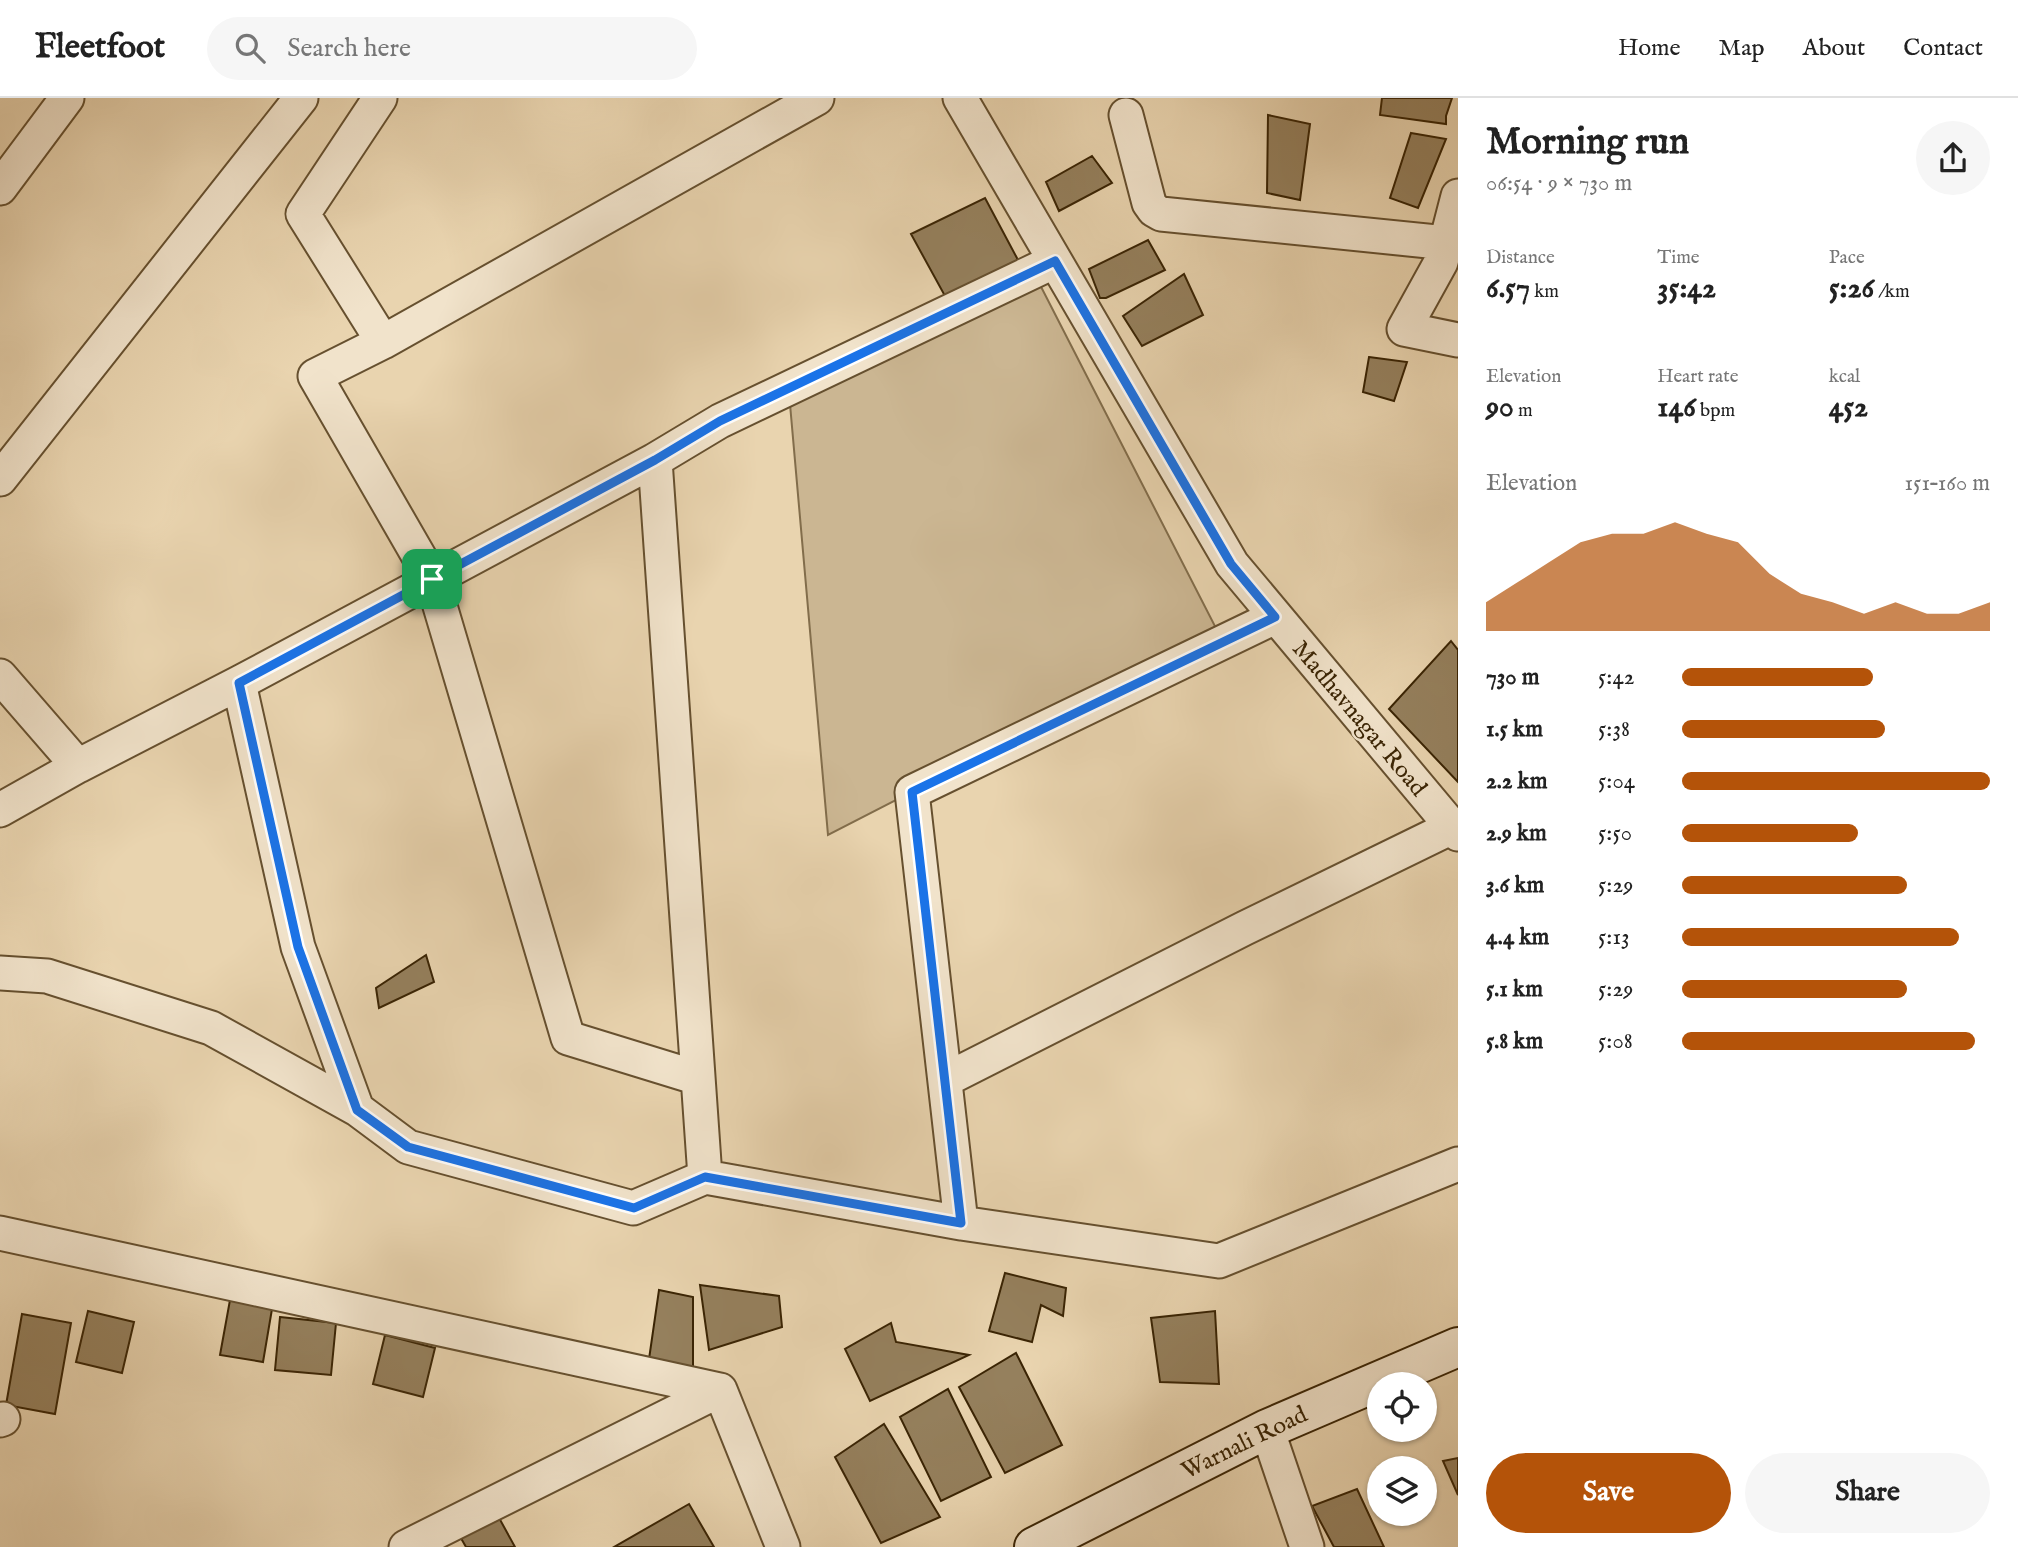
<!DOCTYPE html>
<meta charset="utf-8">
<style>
body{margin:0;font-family:"IM FELL English",serif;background:#f6f6f6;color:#222;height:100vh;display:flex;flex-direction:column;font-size:26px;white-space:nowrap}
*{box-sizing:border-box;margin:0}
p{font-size:23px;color:#767676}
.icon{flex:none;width:38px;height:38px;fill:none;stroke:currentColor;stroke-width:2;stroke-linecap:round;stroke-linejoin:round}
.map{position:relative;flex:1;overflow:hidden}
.sheet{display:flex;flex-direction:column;background:#fff;width:560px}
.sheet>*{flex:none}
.fabs{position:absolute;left:1367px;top:1274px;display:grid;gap:14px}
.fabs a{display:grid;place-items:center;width:70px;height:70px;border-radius:50%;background:#fff;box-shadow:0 2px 5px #0004;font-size:35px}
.pin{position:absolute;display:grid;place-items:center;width:60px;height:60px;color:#fff;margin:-30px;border-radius:14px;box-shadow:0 4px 10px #0006}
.round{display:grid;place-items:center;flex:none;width:74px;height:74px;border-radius:37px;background:#f6f6f6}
.summary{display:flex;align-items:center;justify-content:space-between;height:119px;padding:0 28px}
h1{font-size:38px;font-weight:700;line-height:52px}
.metrics{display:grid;grid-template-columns:repeat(3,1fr);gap:10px;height:119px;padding:7px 28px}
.metrics div{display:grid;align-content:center}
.metrics b{font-size:30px;font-weight:700}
.metrics small{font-size:19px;font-weight:400}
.metrics p{font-size:19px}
.chart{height:196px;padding:14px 28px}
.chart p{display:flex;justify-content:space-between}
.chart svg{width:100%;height:126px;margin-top:7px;fill:#b45309;opacity:.7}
.action{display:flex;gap:14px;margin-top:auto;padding:14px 28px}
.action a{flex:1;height:80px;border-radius:42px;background:#b45309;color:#fff;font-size:28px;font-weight:700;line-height:80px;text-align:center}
.action a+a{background:#f6f6f6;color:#222}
ul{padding:0 28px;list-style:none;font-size:23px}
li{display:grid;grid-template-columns:112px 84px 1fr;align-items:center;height:52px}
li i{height:18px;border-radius:9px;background:#b45309}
header{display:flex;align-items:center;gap:42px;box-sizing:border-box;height:98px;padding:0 35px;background:#fff;border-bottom:2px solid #e0e0e0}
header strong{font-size:33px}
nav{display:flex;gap:38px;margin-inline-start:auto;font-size:24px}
.search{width:490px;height:63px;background:#f6f6f6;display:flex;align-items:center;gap:18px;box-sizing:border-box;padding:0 24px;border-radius:38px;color:#767676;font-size:26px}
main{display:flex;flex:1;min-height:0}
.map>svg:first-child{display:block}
</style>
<header>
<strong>Fleetfoot</strong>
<div class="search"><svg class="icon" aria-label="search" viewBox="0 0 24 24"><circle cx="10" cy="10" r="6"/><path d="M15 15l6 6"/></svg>Search here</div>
<nav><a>Home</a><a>Map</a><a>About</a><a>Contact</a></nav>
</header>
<main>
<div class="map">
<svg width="1458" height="1449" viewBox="0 0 1458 1449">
<rect width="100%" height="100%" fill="#e9d4af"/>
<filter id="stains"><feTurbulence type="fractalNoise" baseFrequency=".00286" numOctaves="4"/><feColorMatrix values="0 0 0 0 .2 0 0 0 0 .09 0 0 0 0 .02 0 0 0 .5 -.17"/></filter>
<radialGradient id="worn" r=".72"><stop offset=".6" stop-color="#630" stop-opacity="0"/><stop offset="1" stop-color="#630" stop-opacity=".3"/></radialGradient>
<!-- green -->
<path fill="#cbb692" stroke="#826d4b" stroke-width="2" d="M1036 179 1219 536 828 737 790 306Z"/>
<!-- building -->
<path fill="#95805d" stroke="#3a2404" stroke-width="2" d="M1382 0H1452L1446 18V26L1380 17Z
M1268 17 1310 26 1300 102 1267 95Z
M1411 35 1446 41 1418 110 1390 100Z
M1092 58 1112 85 1059 113 1046 84Z
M985 100 1018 162 945 198 911 136Z
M1148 142 1165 172 1106 200H1100L1089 171Z
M1184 176 1203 217 1142 248 1123 218Z
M1369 259 1407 264 1394 303 1363 294Z
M1451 543 1458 552V684L1389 611Z
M426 857 434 884 379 910 376 890Z
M1005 1175 1066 1190 1063 1218 1041 1207 1032 1244 989 1233Z
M700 1187 779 1198 782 1229 709 1252Z
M659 1192 693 1199V1268H648Z
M230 1202 272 1211 263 1264 220 1257Z
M88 1213 134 1224 122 1275 76 1264Z
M1215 1213 1219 1286 1160 1284 1151 1220Z
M22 1216 71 1225 55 1316 6 1307Z
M280 1219 336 1225 331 1277 275 1272Z
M891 1225 896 1244 969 1257 870 1303 845 1251Z
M385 1237 435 1250 423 1299 373 1286Z
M1016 1255 1062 1347 1005 1375 959 1289Z
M948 1291 991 1379 941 1403 900 1319Z
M884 1326 940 1419 881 1445 835 1359Z
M1458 1360V1397L1443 1363Z
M1357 1391 1384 1449H1334L1312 1408Z
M689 1406 714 1449H614Z
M492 1407 515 1449H466L454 1428Z"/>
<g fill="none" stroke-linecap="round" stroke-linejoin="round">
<!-- minor casing -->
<g stroke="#66502f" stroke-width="37">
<path id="minor" d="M380 0 303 116 383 244
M960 0 1232 466 1458 736
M1126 17 1149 105 1154 112 1161 116 1458 146
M0 90 67 0
M1458 98 1441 164 1404 231 1458 242
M655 362 720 323 1055 163
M0 381 301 0
M1275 519 912 694 961 1125 1219 1163 1458 1066
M0 578 78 668
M239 585 298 849 357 1011 408 1049 633 1110 705 1079
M0 712 78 668 239 585 655 362 705 1079 961 1125
M0 875 47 878 211 930 357 1011
M698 980 568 940 432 481 315 278 383 244 817 0
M945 982 1245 830 1452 729
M0 1135 720 1292
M0 1322 3 1321
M1267 1331 1307 1449
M406 1449 720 1292 783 1449"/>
</g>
<!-- secondary casing -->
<g stroke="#3a2404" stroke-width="42">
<path id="secondary" d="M1034 1449 1267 1331 1458 1249"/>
</g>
<!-- minor -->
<use href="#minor" stroke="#f1e3cb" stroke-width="33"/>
<!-- secondary -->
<use href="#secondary" stroke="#f1e3cb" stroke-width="38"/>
</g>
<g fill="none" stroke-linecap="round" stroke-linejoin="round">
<!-- route casing -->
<g stroke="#fff" stroke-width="14">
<path id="route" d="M1055 163 1231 466 1275 519 912 694 961 1125 705 1079 634 1110 408 1049 357 1012 298 849 239 585 655 362 720 323Z"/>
</g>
<!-- route -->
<use href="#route" stroke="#1a73e8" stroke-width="9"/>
</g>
<g text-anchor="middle" stroke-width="5" stroke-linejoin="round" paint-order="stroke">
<!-- street labels -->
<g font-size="24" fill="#3a2404" stroke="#f1e3cb">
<text transform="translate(1360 620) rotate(50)" y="8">Madhavnagar Road</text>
<text transform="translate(1244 1344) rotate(-26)" y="8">Warnali Road</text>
</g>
</g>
<rect width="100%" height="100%" filter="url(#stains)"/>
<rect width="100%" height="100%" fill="url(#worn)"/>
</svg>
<div class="fabs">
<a><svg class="icon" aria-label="locate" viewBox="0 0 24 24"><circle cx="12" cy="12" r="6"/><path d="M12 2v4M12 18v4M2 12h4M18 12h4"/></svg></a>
<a><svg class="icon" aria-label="layers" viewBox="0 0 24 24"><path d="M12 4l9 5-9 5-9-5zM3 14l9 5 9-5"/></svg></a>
</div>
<div class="pin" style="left:432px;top:481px;background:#1e9e55"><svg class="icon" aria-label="arrive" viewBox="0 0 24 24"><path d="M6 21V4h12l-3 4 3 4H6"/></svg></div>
</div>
<section class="sheet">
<div class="summary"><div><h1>Morning run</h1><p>06:54 · 9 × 730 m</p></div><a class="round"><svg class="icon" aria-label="share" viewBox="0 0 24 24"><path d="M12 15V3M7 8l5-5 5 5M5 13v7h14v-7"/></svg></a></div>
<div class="metrics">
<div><p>Distance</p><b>6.57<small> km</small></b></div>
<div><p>Time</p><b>35:42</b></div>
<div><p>Pace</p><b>5:26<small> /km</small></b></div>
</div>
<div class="metrics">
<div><p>Elevation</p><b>90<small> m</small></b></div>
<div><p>Heart rate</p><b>146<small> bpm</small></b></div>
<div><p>kcal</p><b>452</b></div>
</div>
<div class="chart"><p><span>Elevation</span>151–160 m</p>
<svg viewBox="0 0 160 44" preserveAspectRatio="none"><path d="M0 44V34L10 27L20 20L30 13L40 10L50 10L60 6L70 10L80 13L90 24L100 31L110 34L120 38L130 34L140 38L150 38L160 34V44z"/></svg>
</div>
<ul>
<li><b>730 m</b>5:42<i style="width:62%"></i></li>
<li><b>1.5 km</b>5:38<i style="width:66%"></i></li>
<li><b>2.2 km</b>5:04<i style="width:100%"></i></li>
<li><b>2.9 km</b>5:50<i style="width:57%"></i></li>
<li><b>3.6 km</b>5:29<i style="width:73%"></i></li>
<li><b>4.4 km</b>5:13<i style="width:90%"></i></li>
<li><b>5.1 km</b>5:29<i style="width:73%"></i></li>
<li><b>5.8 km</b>5:08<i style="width:95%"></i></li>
</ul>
<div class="action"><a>Save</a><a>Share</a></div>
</section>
</main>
